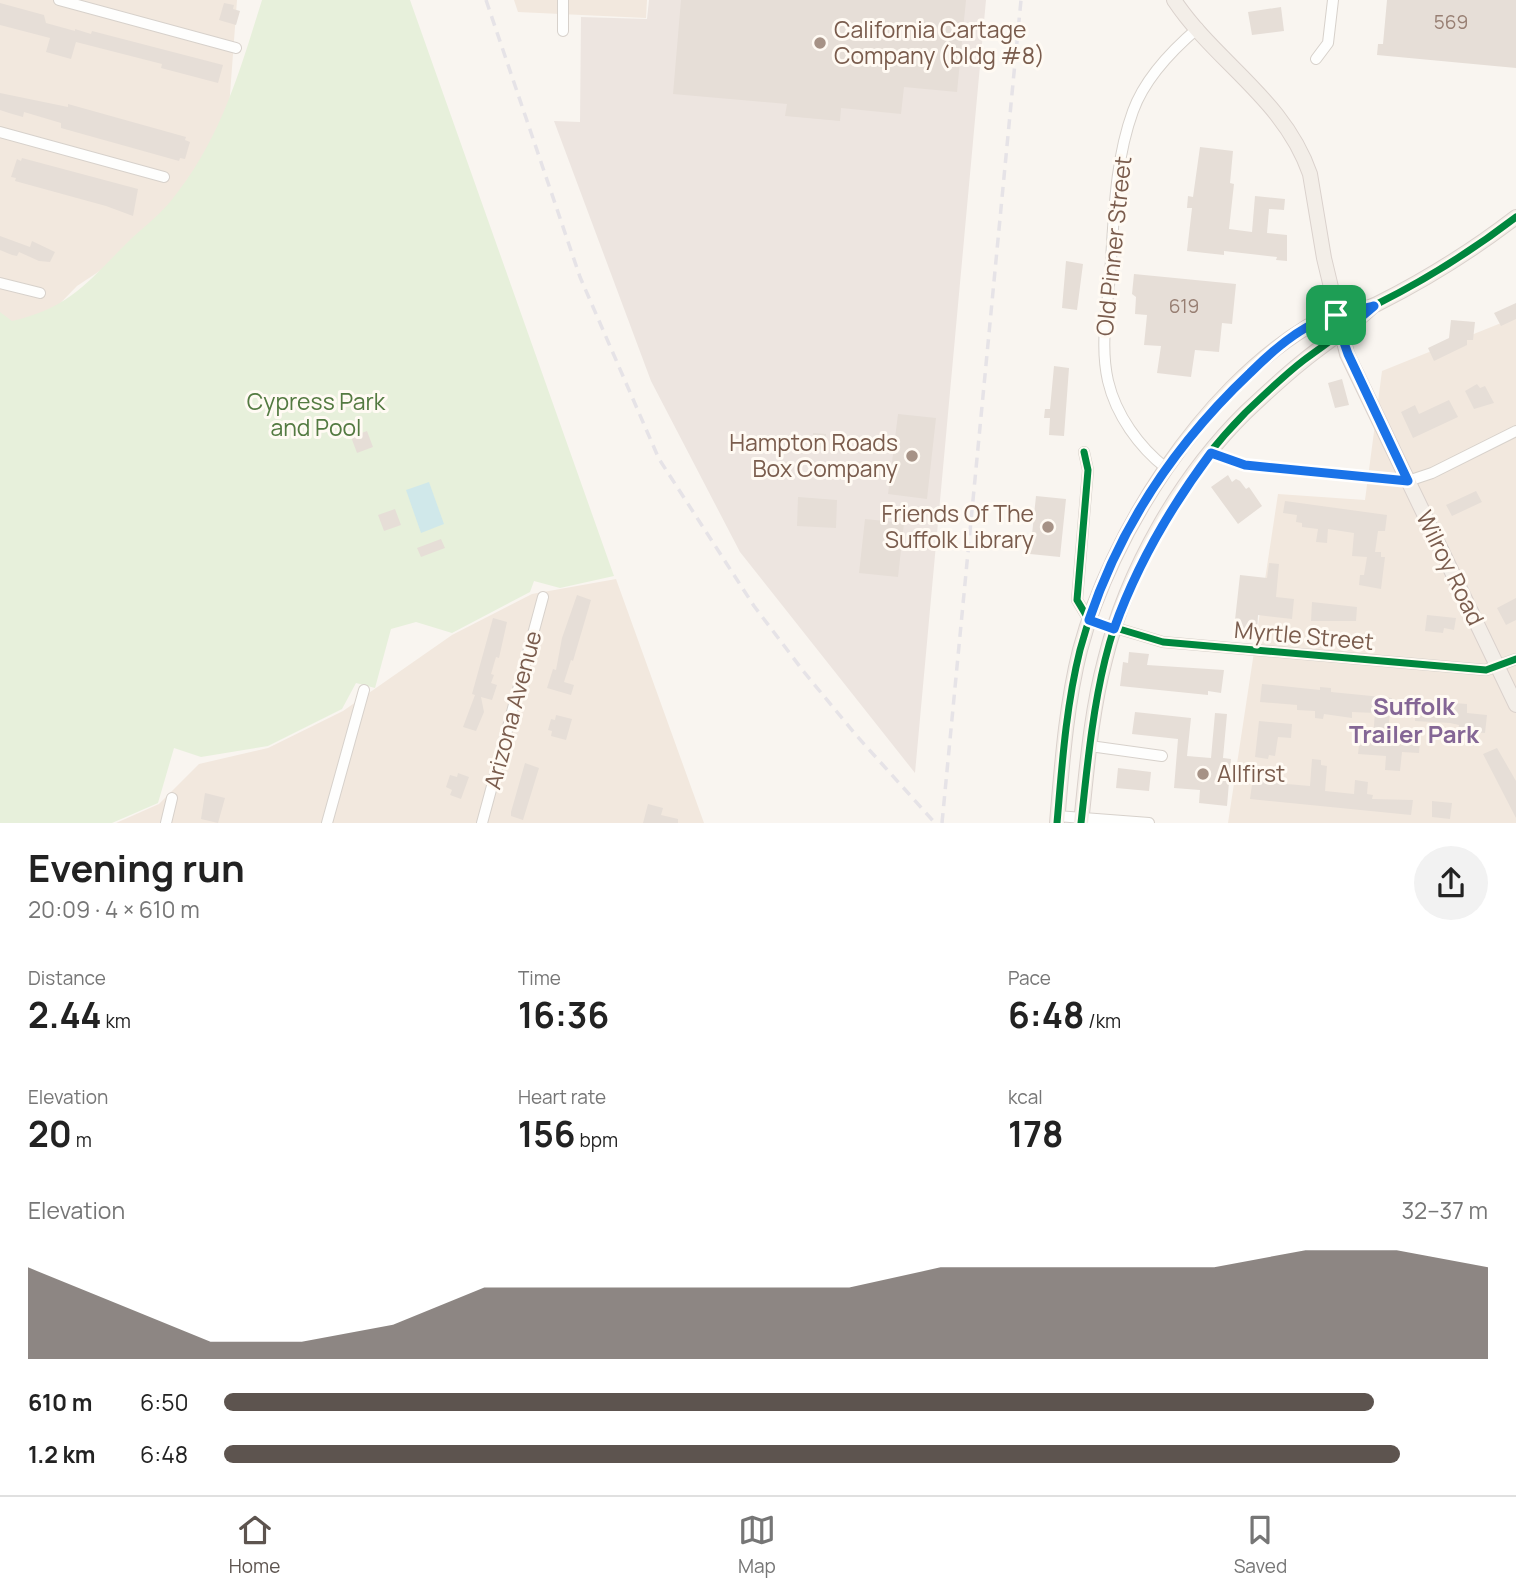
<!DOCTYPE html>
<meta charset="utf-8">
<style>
body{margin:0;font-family:Manrope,sans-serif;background:#f2f2f2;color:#222;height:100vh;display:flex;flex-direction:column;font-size:26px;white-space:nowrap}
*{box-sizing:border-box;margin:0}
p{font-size:23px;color:#767676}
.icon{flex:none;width:38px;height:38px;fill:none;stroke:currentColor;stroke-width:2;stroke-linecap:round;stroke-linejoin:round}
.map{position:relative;height:823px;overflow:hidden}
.side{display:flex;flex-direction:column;background:#fff;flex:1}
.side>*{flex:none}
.pin{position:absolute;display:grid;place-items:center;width:60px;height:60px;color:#fff;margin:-30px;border-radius:14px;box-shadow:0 4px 10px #0006}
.round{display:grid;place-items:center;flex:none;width:74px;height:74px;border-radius:37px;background:#f2f2f2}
.head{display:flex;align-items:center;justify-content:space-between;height:119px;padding:0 28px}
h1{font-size:38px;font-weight:700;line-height:52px}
.stats{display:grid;grid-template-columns:repeat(3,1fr);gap:10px;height:119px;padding:7px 28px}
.stats div{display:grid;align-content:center}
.stats b{font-size:35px;font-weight:700}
.stats small{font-size:19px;font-weight:400}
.stats p{font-size:19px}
.chart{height:196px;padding:14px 28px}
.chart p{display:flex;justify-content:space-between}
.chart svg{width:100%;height:126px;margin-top:7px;fill:#5d544f;opacity:.7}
ul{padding:0 28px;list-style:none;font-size:23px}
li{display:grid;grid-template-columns:112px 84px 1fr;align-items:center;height:52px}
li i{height:18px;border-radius:9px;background:#5d544f}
.tabs{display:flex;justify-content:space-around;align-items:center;height:98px;border-top:2px solid #e0e0e0;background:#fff;font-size:19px;color:#767676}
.tabs a{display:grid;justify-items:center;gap:4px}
.tabs .current{color:#5d544f}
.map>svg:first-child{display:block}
</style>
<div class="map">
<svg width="1516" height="823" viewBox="0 0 1516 823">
<rect width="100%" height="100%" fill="#f9f5f0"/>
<!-- residential -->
<path fill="#f2e8de" d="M0 0H237L223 189 77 286 0 365Z
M514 0H647L646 18 518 12Z
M1516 317V823H1228L1278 494 1365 500 1382 371Z
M616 579 704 823H116L159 804 199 764 268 748 343 711 452 635 532 594Z"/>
<!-- industrial -->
<path fill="#ede5e0" d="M649 0H986L915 773 740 552 651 381 554 121 580 122 581 17 647 19Z"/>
<!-- green -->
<path fill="#e7f0db" d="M262 0H410L614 576 560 588 534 581 530 592 452 633 416 622 391 629 375 688 356 683 342 709 268 746 201 757 174 748 158 803 112 823H0V312L12 321C68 308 85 285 124 246 138 231 157 218 170 202 221 139 238 76 262 0Z"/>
<!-- water -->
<path fill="#d0e8ea" d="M429 482 444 524 421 533 406 490Z"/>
<!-- building -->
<path fill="#e6ded7" d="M681 0H966L957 92 904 87 901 114 841 108 840 121 785 116 787 104 673 94Z
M1387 0H1516V68L1377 55 1378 44H1383Z
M0 3 44 15 46 23 75 31V29L91 34 92 31 223 65 218 83 161 68 162 64 76 42 71 59 46 52 50 38 0 25Z
M224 3 234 5 233 9 240 11 236 25 219 20Z
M1281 7 1284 31 1252 35 1248 12Z
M0 93 68 107V104L186 137 185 140 190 142 185 159 180 158 179 161 61 128V123L24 112 23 117 9 113 0 110Z
M1200 147 1233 151 1230 183 1234 184 1229 229 1252 232 1255 196 1285 199 1284 210 1269 209 1267 233 1287 235V261L1276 260 1277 257 1224 251V255L1187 251 1192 208H1187L1188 196 1193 197Z
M22 158 138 189 133 216 106 206 15 181 16 178 11 177 17 159 21 161Z
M0 236 30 247 32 241 55 252 50 262 39 261 19 252 17 256 12 255 0 250Z
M1066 261 1083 264 1077 310 1062 308Z
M1134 274 1236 284 1232 324 1222 323 1219 352 1195 350 1191 377 1157 373 1161 346 1144 345 1147 315 1135 314 1136 297 1132 294Z
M1516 303V319L1501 326 1494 313Z
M1451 320 1475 322 1473 340H1467V345L1434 361 1428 348 1449 338Z
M1054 366 1069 368 1064 436 1049 435 1050 418H1044L1045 409H1050Z
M1342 379 1349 405 1335 408 1328 383Z
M1477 384 1480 388 1485 386 1494 403 1474 409 1465 391Z
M1449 400 1458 417 1413 438 1401 412 1415 405 1419 414Z
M898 414 936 418 927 499 888 494Z
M367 431 373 447 357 453 351 437Z
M813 433 826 434 825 450 812 449Z
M1228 475 1232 482 1236 479 1240 481 1246 489 1249 487 1262 506 1238 524 1211 487Z
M1476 491 1482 502 1452 516 1446 505Z
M1036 496 1066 499 1060 557 1030 554Z
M798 497 837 500 836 528 797 526Z
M1285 501 1387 515 1385 531H1378L1375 552H1381V557H1385L1381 589 1359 585 1360 575H1364L1367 557 1352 556 1354 533 1328 529 1327 543 1316 542 1318 529 1302 527V523L1296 522 1297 515 1283 513Z
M395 509 401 525 384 531 378 515Z
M865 519 904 523 898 577 859 573Z
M441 539 445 548 421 557 417 548Z
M1269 563 1279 564 1276 597 1294 599 1292 619 1258 615 1257 631 1234 629 1240 575 1267 578Z
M577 595 591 600 573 661 571 660 564 682 574 685 571 695 547 688 553 669 556 670 562 638Z
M1516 598V620L1506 625 1497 608Z
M1312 602 1357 607 1356 621H1311Z
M1427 615 1456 618 1454 630 1444 628 1443 633 1425 631Z
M493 618 507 622 499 658 496 657 491 674 494 675 491 683 497 685 492 700 481 697 484 712 476 731 463 727 475 695 472 694Z
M1129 652 1149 654 1147 665 1224 670 1221 693 1208 691V695L1120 686 1123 662 1128 663Z
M1262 684 1320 690V687L1331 688V692L1392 698 1387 737 1420 741 1419 753 1402 752 1400 771 1385 770 1386 756 1358 754 1360 736 1373 737 1375 713 1352 712V718L1324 714 1323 719 1315 718V711L1297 710V705L1260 702Z
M1427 701 1467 704V713L1487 715 1485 733 1458 731 1459 725 1450 723 1415 721V715L1409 714 1410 705H1427Z
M1135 712 1191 718 1187 756 1211 758 1215 713 1227 714 1223 758 1231 759 1227 806 1199 803 1200 790 1174 788 1178 739 1132 734Z
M556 715 572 719 566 740 551 736 552 731 548 730 551 719 555 720Z
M1259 721 1292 724 1291 738 1278 737 1275 756 1269 755 1268 759 1255 757Z
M1497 748 1516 781V818L1483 754Z
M1312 759 1321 760V765L1327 766 1325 791 1354 794 1355 780 1368 782 1367 794 1373 795 1372 799 1413 800 1411 815 1250 799 1253 778 1275 781V783L1310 786Z
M525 763 539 768 523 820 511 816V812Z
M1118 768 1151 772 1149 791 1116 788Z
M458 773 469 777 461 799 450 795 452 790 446 787 450 775 457 777Z
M205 793 225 798 218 823 201 819Z
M1432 801 1452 803 1450 819 1432 817Z
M648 804 663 808 661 815 678 819V823H643Z"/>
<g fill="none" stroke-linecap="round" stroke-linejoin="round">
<!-- minor casing -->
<g stroke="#d7d1cb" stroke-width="12">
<path id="minor" d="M59 0 236 48
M563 31V0
M1316 59 1328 43 1333 0
M0 132 164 177
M0 283 40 293
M1084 452 1088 470 1077 600 1089 620 1163 642 1486 670 1516 659
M1211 453 1245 465 1408 481 1432 473 1516 431
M1166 468C1139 447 1116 415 1108 381 1100 346 1107 310 1110 275 1114 221 1114 163 1133 111 1145 78 1171 51 1198 28
M1090 746 1162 756
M1057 816 1149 823
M166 823 172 798
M327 823 364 690
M482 823 543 597"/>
</g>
<!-- major casing -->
<g stroke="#dad1cc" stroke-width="16">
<path id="major" d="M1174 0C1216 63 1284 99 1310 174L1324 258 1347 354 1516 705
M1057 823C1062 765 1066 706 1080 650 1111 533 1202 391 1307 327 1328 314 1355 315 1377 304 1425 280 1473 250 1516 217
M1081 823C1087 768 1091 713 1105 660 1127 570 1180 477 1246 412 1264 395 1282 378 1302 362 1325 343 1350 328 1373 306"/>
</g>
<!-- minor -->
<use href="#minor" stroke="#fefefd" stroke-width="10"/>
<!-- major -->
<use href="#major" stroke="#f3eee8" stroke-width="14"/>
<!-- rail -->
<path stroke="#e6e3e7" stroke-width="3.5" stroke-dasharray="10 7" stroke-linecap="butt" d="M486 0 580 277 659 459 754 606 804 672 856 735 935 823
M942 823 1021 0"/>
<!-- cycleway casing -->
<g stroke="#fffaf3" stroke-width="11">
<path id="cycleway" d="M1084 452 1088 470 1077 600 1089 620 1163 642 1486 670 1516 659
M1057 823C1062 765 1066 706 1080 650 1111 533 1202 391 1307 327 1328 314 1355 315 1377 304 1425 280 1473 250 1516 217
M1081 823C1087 769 1092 713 1105 660 1127 570 1180 479 1245 413 1264 395 1283 376 1304 360 1327 343 1350 328 1371 308"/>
</g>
<!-- cycleway -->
<use href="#cycleway" stroke="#00873e" stroke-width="7"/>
</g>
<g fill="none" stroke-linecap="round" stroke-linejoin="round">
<!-- route casing -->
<g stroke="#fff" stroke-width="14">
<path id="route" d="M1374 306 1341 334 1348 354 1408 481 1245 465 1211 453C1170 508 1137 564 1114 629L1089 620C1121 525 1177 442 1250 373 1269 354 1292 333 1317 322 1335 314 1355 310 1374 306Z"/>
</g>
<!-- route -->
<use href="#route" stroke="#1a73e8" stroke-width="9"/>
</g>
<!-- markers -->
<g fill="#a69286" stroke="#fffaf3" stroke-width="2.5">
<circle cx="820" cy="43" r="7"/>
<circle cx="912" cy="456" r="7"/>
<circle cx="1048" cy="527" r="7"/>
<circle cx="1203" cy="774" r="7"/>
</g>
<g text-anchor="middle" stroke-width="6" stroke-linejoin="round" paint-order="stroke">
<!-- number labels -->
<g font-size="19" fill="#977e72">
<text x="1451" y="29">569</text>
<text x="1184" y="313">619</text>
</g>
<!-- poi labels -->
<g font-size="23" fill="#7a5c4d" stroke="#fffaf3" text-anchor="start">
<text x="834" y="38">California Cartage<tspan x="834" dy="26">Company (bldg #8)</tspan></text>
<text x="898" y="451" text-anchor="end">Hampton Roads<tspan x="898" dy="26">Box Company</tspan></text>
<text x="1034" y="522" text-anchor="end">Friends Of The<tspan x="1034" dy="26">Suffolk Library</tspan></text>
<text x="1217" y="782">Allfirst</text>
</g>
<!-- street labels -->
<g font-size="23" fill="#7a5c4d" stroke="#fffaf3">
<text transform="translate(1114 246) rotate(-84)" y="8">Old Pinner Street</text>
<text transform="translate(1450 568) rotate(64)" y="8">Wilroy Road</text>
<text transform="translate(1304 636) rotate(5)" y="8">Myrtle Street</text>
<text transform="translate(513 710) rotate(-75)" y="8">Arizona Avenue</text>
</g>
<!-- park labels -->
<g font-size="23" fill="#537a41" stroke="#fffaf3">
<text x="316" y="410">Cypress Park<tspan x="316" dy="26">and Pool</tspan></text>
</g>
<!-- neighbourhood labels -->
<g font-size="24" font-weight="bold" fill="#846695" stroke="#fffaf3">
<text x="1414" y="715">Suffolk<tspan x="1414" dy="28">Trailer Park</tspan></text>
</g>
</g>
</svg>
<div class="pin" style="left:1336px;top:315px;background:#1e9e55"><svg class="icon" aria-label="arrive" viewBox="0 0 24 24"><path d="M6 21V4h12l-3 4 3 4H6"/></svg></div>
</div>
<section class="side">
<div class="head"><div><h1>Evening run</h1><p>20:09 · 4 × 610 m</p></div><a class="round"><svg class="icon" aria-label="share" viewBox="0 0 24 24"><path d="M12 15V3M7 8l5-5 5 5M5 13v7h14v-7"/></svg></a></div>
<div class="stats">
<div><p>Distance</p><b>2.44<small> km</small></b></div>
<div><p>Time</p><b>16:36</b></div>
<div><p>Pace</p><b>6:48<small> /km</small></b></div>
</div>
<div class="stats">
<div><p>Elevation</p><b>20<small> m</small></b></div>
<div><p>Heart rate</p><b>156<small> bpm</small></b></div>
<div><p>kcal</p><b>178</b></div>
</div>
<div class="chart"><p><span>Elevation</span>32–37 m</p>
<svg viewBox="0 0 160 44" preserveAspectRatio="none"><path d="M0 44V12L10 25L20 38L30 38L40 32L50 19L60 19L70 19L80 19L90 19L100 12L110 12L120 12L130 12L140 6L150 6L160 12V44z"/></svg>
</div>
<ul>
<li><b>610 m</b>6:50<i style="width:91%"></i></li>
<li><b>1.2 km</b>6:48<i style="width:93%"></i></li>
</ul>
</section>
<nav class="tabs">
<a class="current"><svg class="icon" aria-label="home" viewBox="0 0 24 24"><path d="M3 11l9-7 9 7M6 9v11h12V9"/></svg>Home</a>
<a><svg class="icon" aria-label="map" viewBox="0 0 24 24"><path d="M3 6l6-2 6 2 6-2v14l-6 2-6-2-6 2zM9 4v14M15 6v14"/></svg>Map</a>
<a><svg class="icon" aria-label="saved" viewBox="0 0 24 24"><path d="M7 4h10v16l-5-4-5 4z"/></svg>Saved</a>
</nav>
